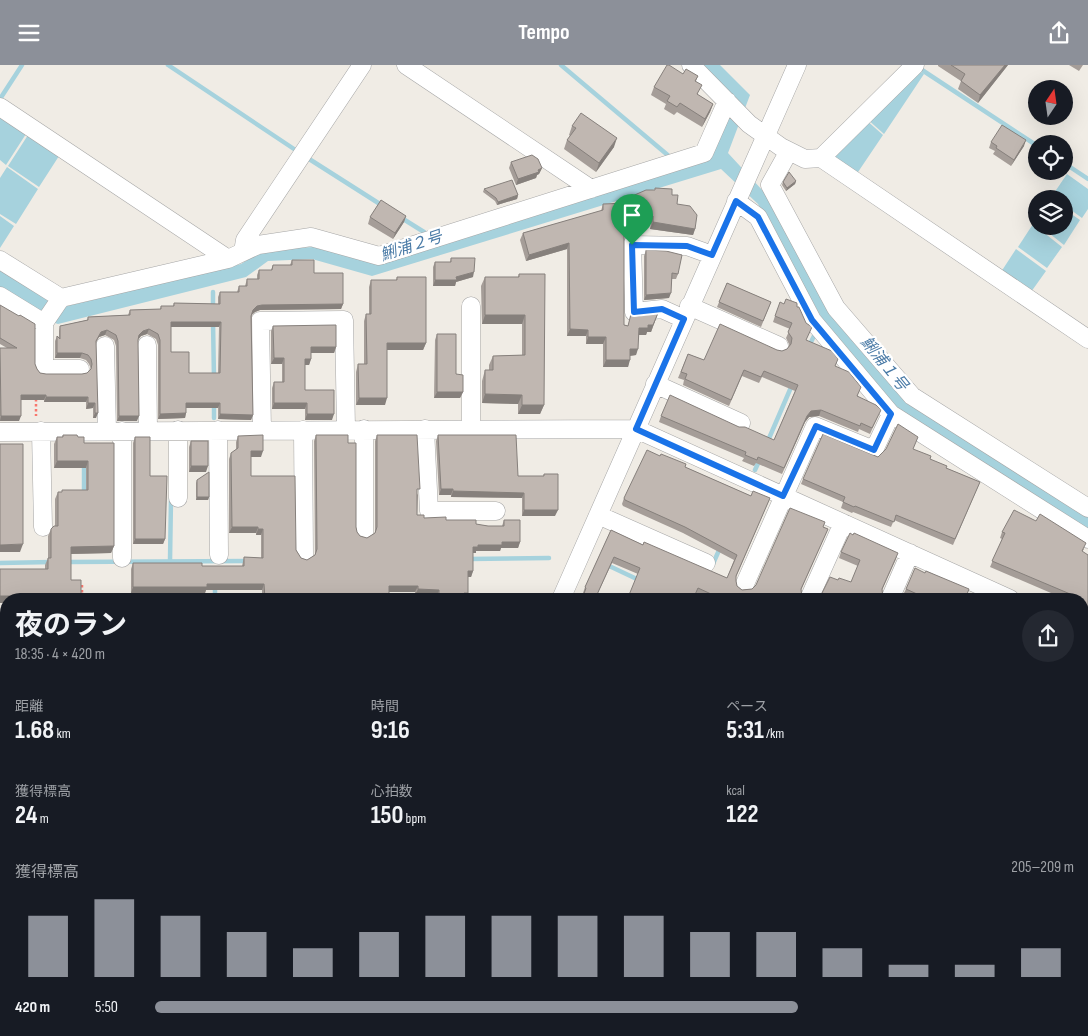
<!DOCTYPE html>
<html lang="ja">
<meta charset="utf-8">
<style>
body{margin:0;font-family:"Sofia Sans Condensed","Noto Sans JP",sans-serif;background:#242831;color:#f1f3f6;height:100vh;display:flex;flex-direction:column;font-size:19px;white-space:nowrap}
*{box-sizing:border-box;margin:0}
p{font-size:16px;color:#9ea1a6}
.icon{flex:none;width:28px;height:28px;fill:none;stroke:currentColor;stroke-width:2;stroke-linecap:round;stroke-linejoin:round}
.map{position:relative;flex:1;overflow:hidden}
.sheet{position:absolute;left:0px;top:528px;width:1089px;height:444px;display:flex;flex-direction:column;background:#171b24;border-radius:20px 20px 0 0;box-shadow:0 5px 20px #0002}
.sheet>*{flex:none}
.needle{width:32px;rotate:13deg}
.buttons{position:absolute;left:1028px;top:15px;display:grid;gap:10px}
.buttons a{display:grid;place-items:center;width:45px;height:45px;border-radius:50%;background:#171b24;box-shadow:0 5px 20px #0002;font-size:25px}
.pin{position:absolute;display:grid;place-items:center;width:42px;height:42px;color:#fff;margin:-51px -21px;border-radius:50% 50% 50% 0;rotate:-45deg;box-shadow:0 0 5px #0007}
.pin .icon{rotate:45deg}
.round{display:grid;place-items:center;flex:none;width:52px;height:52px;border-radius:26px;background:#242831}
.headline{display:flex;align-items:center;justify-content:space-between;height:85px;padding:0 15px}
h1{font-size:28px;font-weight:700;line-height:38px}
.figures{display:grid;grid-template-columns:repeat(3,1fr);gap:8px;height:85px;padding:5px 15px}
.figures div{display:grid;align-content:center}
.figures b{font-size:25px;font-weight:700}
.figures small{font-size:14px;font-weight:400}
.figures p{font-size:14px}
.chart{height:140px;padding:10px 15px}
.chart p{display:flex;justify-content:space-between}
.chart svg{width:100%;height:90px;margin-top:5px;stroke:#8c9099;stroke-width:6}
ul{padding:0 15px;list-style:none;font-size:16px}
li{display:grid;grid-template-columns:80px 60px 1fr;align-items:center;height:38px}
li i{height:12px;border-radius:6px;background:#8c9099}
header{display:flex;justify-content:space-between;align-items:center;height:65px;padding:0 15px;background:#8c9099;color:#fff;font-size:22px;font-weight:700}
.map>svg:first-child{display:block}
</style>
<header><svg class="icon" aria-label="menu" viewBox="0 0 24 24"><path d="M4 6h16M4 12h16M4 18h16"/></svg>Tempo<svg class="icon" aria-label="share" viewBox="0 0 24 24"><path d="M12 15V3M7 8l5-5 5 5M5 13v7h14v-7"/></svg></header>
<div class="map">
<svg width="1088" height="971" viewBox="0 0 1088 971">
<rect width="100%" height="100%" fill="#f0ece5"/>
<!-- park -->
<path fill="#c3f9c5" d="M848 965H917L928 971H846Z"/>
<!-- water -->
<path fill="#a6d2dd" d="M701 0H720L750 30 728 88 763 126 772 139 904 332 1088 451V466L896 343 824 257 758 139 721 104 372 211 312 194 268 196 246 212 58 259 52 257 0 225V204L63 242 241 199 263 185 313 182 372 198 711 93 734 34Z
M916 4 924 9 884 69 866 53Z
M0 52 26 69 6 100 0 95Z
M865 54 883 70 856 110 831 93Z
M28 70 59 91 39 122 8 101Z
M7 102 38 124 16 159 0 149V113Z
M1067 109 1088 124V144L1082 153 1064 140V134H1055L1052 131Z
M1064 144 1080 155 1064 180 1040 161H1064Z
M0 151 14 161 0 183Z
M1033 159 1062 182 1047 203 1018 182Z
M1016 184 1046 206 1031 227 1001 207Z
M304 965H339L336 971H302Z
M431 965H461L458 971H430Z
M463 965H491L489 971H460Z
M493 965H516L520 966 517 971H491Z
M541 965H577L574 971H539Z
M580 965H617L614 971H577Z
M957 965H988L1002 971H971Z"/>
<g fill="none" stroke-linecap="round" stroke-linejoin="round">
<!-- stream -->
<path stroke="#a6d2dd" stroke-width="4.5" d="M168 0 297 86
M561 0 670 92
M919 3 1036 80
M0 34 22 0
M306 92 383 141
M1064 98 1088 114
M400 152 424 167
M213 227V244
M213 256 214 314
M809 281 814 271
M214 339V353
M767 378 792 320
M84 398V431
M755 405 760 394
M468 494 549 493
M170 496 171 433
M68 497 247 496
M0 498 52 497
M605 499 641 516
M712 501 720 483
M215 521V534
M25 971 28 965"/>
<!-- minor casing -->
<g stroke="#a6a6a6" stroke-width="19">
<path id="minor" d="M406 0 591 124
M691 0 749 59 781 82 805 94 821 93 1088 274
M0 42 228 194
M789 86 770 120 836 243 912 331 1088 443
M821 93 915 0
M736 136 758 152 812 255 891 349 1088 474
M243 187 245 175 362 0
M0 195 61 233
M0 231 44 258
M471 241V364
M689 241 779 281
M684 254 662 244 634 247 632 180 687 181 712 190
M147 280 148 366
M105 281 107 366
M80 304H44V258L61 233 228 194 258 180 311 172 379 191 704 88 727 36
M655 319 741 358
M364 364V468
M425 364 429 446H496
M178 365V433
M218 365 219 490
M262 365 260 256 344 255 346 364
M303 365 304 490
M41 366 43 462
M122 366V493
M0 367 636 364 1010 534
M598 450 706 498
M744 521 815 361 874 385 891 349
M561 534 797 0
M809 534 843 458
M890 534 910 488
M1082 567 1088 569
M0 674 6 672
M0 761 6 758
M0 801 6 808
M1083 864 1088 853
M651 965 665 971
M941 965 954 971
M1015 965 1029 971
M363 971 366 965
M531 971 534 965
M693 971 696 965"/>
</g>
<!-- major casing -->
<g stroke="#986102" stroke-width="23">
<path id="major" d="M0 902 6 905
M122 965 134 971"/>
</g>
<!-- path -->
<path stroke="#f8776e" stroke-width="2.5" stroke-dasharray="2.5 2.5" stroke-linecap="butt" d="M36 334V351
M82 520V534"/>
<!-- minor -->
<use href="#minor" stroke="#fff" stroke-width="18"/>
<!-- major -->
<use href="#major" stroke="#fbd09f" stroke-width="21"/>
</g>
<!-- wall -->
<path fill="#a59d98" fill-rule="evenodd" d="M938 0H1008L978 38 958 24 961 16 938 1Z
M1069 0H1083L1079 6Z
M683 9 698 11 696 16 698 30 713 39 710 47 702 62 677 47 674 50 664 44 666 39 651 30 654 22Z
M572 61 614 82 596 107 564 84 567 75 570 71 569 70Z
M991 77 1024 81 1011 101 993 89 995 86 989 83Z
M511 97 542 103 539 109 537 110 536 113 516 120 509 103Z
M796 116 795 119 786 126 782 120 783 117Z
M655 123 672 130 677 139 695 164 693 170 650 164 651 158 624 159V260L628 261 631 249 638 251 658 248 651 267H647L646 270H639L636 290 630 291 628 302H603V279H586V271H567V184L526 196 520 175 523 168 601 146 603 139 627 138 630 132 655 125Z
M484 124 518 130 517 134 497 140 495 136 483 127Z
M406 151 404 157 393 174 368 159 370 152Z
M646 185 678 209 676 214H672L669 233 644 235V191Z
M451 193 473 212 456 217 455 221H433V202L435 197H450Z
M292 195 314 208 343 239 341 244 260 245 255 247 252 250 253 350 251 355 218 354V343H186V348L185 353 158 354V280L156 274 147 269 141 271 138 274 137 356H117L116 281 114 275 105 270 99 272 96 277V353H93V343L86 344V337H44V335H21L19 356H0V283H7L0 279V240L35 299 37 304 40 308 46 309H82L87 308 91 304 89 299 86 295 80 293H55V276L57 271 59 272V266L60 261 87 255 88 252 128 250 130 245 160 244 161 241H173L174 238 218 239V232L220 227H237L239 221H245L247 214H257V210L259 205H271L273 200H290ZM171 262H219L218 308H189L171 287Z
M519 209 544 340 540 349H518V339L482 338V316L485 305H489V300L493 291 522 290V259H482L481 221 485 212H518Z
M397 212 426 278 423 285H387L385 340H356V307L358 299H364V256L366 249H369V222L371 215H396Z
M727 218 771 237 761 262 717 242Z
M784 239 797 242 806 276 835 301 858 331 878 351 870 369 859 364 858 367 819 351 809 352 805 357 782 409 756 398 754 401 742 396 744 393 659 357 661 351 739 362 774 375 795 326 762 312 759 318 742 311 729 341 683 320 684 315 678 313 688 289 704 295 777 285 782 286 787 284 789 281V279L786 273 790 264 773 257 775 251Z
M273 261 336 282 334 288H311V294L309 300H305V325L332 355H305V344H272V323L274 317H282V299H271V266Z
M437 269 456 309 463 327 460 333H434L435 275Z
M63 370 78 372 84 378 114 481 111 488 71 489V515L81 534H6V538H0L45 504V500L48 493V471L51 464 55 461V434L58 427H62V425H86V403H54V379L57 372H62Z
M316 370 348 378 356 462 357 467 360 471 367 473 375 468V376L377 370 418 430 417 450 424 453 446 455 488 461H502L504 455 520 477 518 483H501L500 486H476V488H473V506L471 512H468V528L466 534H437V531L415 530V527H389V534H262V525H206L205 528H131V504L133 498 202 501H242L244 492 261 493V470H256V468H229V394L231 388 236 385V377L238 371 261 392H251V411L301 493 307 495 315 490 314 376Z
M438 370 518 411H543L544 409 555 451H522V433L451 432V430H439L436 376Z
M135 372 150 411 165 474 163 479H133V378Z
M191 376 206 407H189V382Z
M878 392 930 394 946 403 980 417 953 480 894 455 891 462 853 447 852 448 841 443 843 437 801 419 803 414Z
M685 402 751 431 770 433 736 512V516L737 521 742 525 752 524 823 462 828 464 801 525 802 534H707L696 529 694 534H628L638 509 612 498 595 534H582L584 528H583L585 522 611 465 643 480 727 513 734 495 683 468 623 441 622 439 624 433Z
M197 415 209 432 208 435H196V418Z
M1002 467 1084 484 1082 487 1088 490V552L1082 550V534H1065L990 502 1002 474 1000 473Z
M841 487 896 494 882 525 838 515 851 517 858 501 839 493Z
M906 524 965 534H913L903 530Z
M1088 573V832L1083 830 1082 831V574L1086 575Z
M6 680V720L5 684Z
M6 764V793L4 791 5 789 3 791 0 785V766Z
M0 836 6 839V865L0 862Z
M1088 888V971H1049L1038 966V965H1082V900Z
M212 965H280V969L284 971H224Z
M709 965 839 971H707Z"/>
<!-- shaded-wall -->
<path fill="#86807c" d="M1005 0H1008L978 38 980 30Z
M713 39 710 47 702 62 705 54Z
M617 73 614 82 596 107 599 98Z
M1026 75 1024 81 1011 101 1014 95Z
M542 103 539 109 537 110 536 113 516 120 518 114Z
M796 116 795 119 786 126 787 123Z
M518 130 517 134 497 140 498 137Z
M406 151 404 157 393 174 395 168Z
M653 151 651 158 622 159 624 152Z
M653 157 695 164 693 170 650 164Z
M569 178 567 184 526 196 529 190Z
M474 207 473 212 456 217 455 221H433L435 215 456 212Z
M671 228 669 233 644 235 646 230Z
M343 239 341 244 260 245 255 247 251 250 253 245 257 241 262 240Z
M658 248 651 267H647L646 270H637L639 263 648 260Z
M485 250H525L522 259H482Z
M171 257H221L219 262H169Z
M149 264 147 269 141 271 138 275 139 270 143 266Z
M570 264 588 265 586 271H567Z
M107 265 105 270 99 272 94 281 101 267Z
M588 272H606L603 279H586Z
M387 278H426L423 285H385Z
M311 282H336L334 288H309Z
M630 284H638L636 290 628 291Z
M57 288H82L80 293H55Z
M274 293H284L282 299H271Z
M305 294H311L309 300H303Z
M606 295H630L628 302H603Z
M437 327H463L460 333H434Z
M485 329 522 330 518 339 482 338Z
M21 330H46L44 335H19Z
M46 332H88L86 337H44Z
M359 333H387L385 340H356Z
M88 338H95L93 343 86 344Z
M186 338H220L218 343H185Z
M274 338H307L305 344H272Z
M522 340H544L540 349H518Z
M821 345 819 351 809 352 805 357 782 409 807 351 811 346Z
M95 348H98L96 353H93Z
M186 348 185 353 158 354 160 349Z
M220 349 253 350 251 355 218 354Z
M307 349H334L332 355H305Z
M1 351H21L19 356H0Z
M119 351H139L137 356H117Z
M251 386H263L261 392H249Z
M57 396H88L86 403H54Z
M191 401H208L206 407H189Z
M441 424H453L451 430H439Z
M453 426 524 428 522 433 451 432Z
M197 432H209L208 435H196Z
M524 445H558L555 451H522Z
M232 462H258L256 468H229Z
M258 464H263L261 470H256Z
M135 474H165L163 479H133Z
M502 477H520L518 483H501L500 486H476V488H471L473 482 478 480Z
M23 479 20 487H0V480Z
M114 481 111 488 69 489 71 482Z
M468 506H473L471 512H466Z
M207 519H264L262 525H206L205 528H131L133 522Z
M389 521H418L415 527H387Z
M418 524 439 525 437 531 415 530Z
M464 528H468L466 534H462Z
M0 531H47L46 534H6V538H0Z
M6 716V720L0 722V717Z
M6 784 5 789 3 791 5 785Z"/>
<!-- building -->
<path fill="#c0b7b1" stroke="#86807c" fill-rule="evenodd" d="M667 0H669L683 9 686 4 698 11 695 16 702 20 697 29 713 39 705 54 680 38 677 42 667 36 670 31 654 22Z
M951 0H1005L980 30 961 16 965 9Z
M581 48 617 73 599 98 567 75 576 63 572 61Z
M1002 60 1026 75 1014 95 996 83 997 81 991 77Z
M532 90 538 94 542 103 538 105 539 107 518 114 511 97Z
M789 107 796 116 787 123 783 117Z
M512 115 518 130 498 137 496 133 484 124Z
M655 123 672 124V130H678L677 139 690 141 697 150 695 164 653 157V151L624 152V260L628 261 631 249 638 251 658 248 653 260H648V263H639L638 284H630V295H606V272H588V265L570 264 569 178 529 190 523 168 603 145V139L630 138V132L646 125H655Z
M381 135 406 151 395 168 370 152Z
M646 185 666 186 682 190 678 209 672 208 671 228 646 230Z
M451 193H475L474 207 456 212 457 215H435V197H451Z
M292 195H314V208H343V239L262 240 257 241 253 245 251 251 253 350 220 349V338H186V348L160 349V275L158 269 149 264 143 266 139 270 138 275 139 351H119L118 276 116 270 107 265 101 267 96 276 98 348H95V338H88V332H46V330H21V351H1L0 283H17L0 273V240L19 251 20 250 35 259V299L37 304 40 308 46 309H82L87 308 91 304 92 299 91 294 88 290 82 288H57V271L60 274V261L88 255V252L130 250V245L161 244V241H174V238L220 239V227H239V221H247V214H259V205H272L273 200H292ZM171 257H221L220 308H189V287H171Z
M519 209H545L544 340H522V330L485 329V305H493V291L525 290V250H485V212H519Z
M397 212H426V278H387V333H359L358 299H367L366 249H371V215H397Z
M727 218 771 237 763 256 719 237Z
M786 234 797 238V242H799L806 258 812 262 806 275 832 286 838 294 835 301 849 307 861 322 857 331 876 340 881 345 872 363 861 358 860 361 821 345 811 346 807 351 784 403 758 392 757 395 745 390 746 387 661 351 670 330 739 362H745L774 375 798 320 764 306 761 312 744 305 731 335 685 314 687 309 681 307 688 289 704 295 720 259 777 285 782 286 787 284 791 279 792 273 788 267 792 258 775 251 780 237 784 239Z
M336 260V282H311V294H305V325H334V349H307V338H274V317H284V293H274L273 261Z
M437 269H456V309L463 310V327H437Z
M898 359 918 372 913 384 931 391 930 394 947 401 946 403 980 417 955 474 896 450 894 457 855 441 854 442 843 437 845 432 803 414 823 369 878 392 886 384Z
M63 370H77L78 372H84V378H114V481L71 482V515H81V534H47V531H0V504H48V493H51V464L54 461H58V427H62V425H88V396H57V372H63Z
M263 370V386H251V411H295L296 485 301 493 307 495 315 490 317 484 316 370H348V378H356V462L357 467 360 471 367 473 375 468 377 462V370H417L420 424H417V450H424V453L446 452V455H476V459L488 461H504V455H520V477H502V480H478V482H473V506H468V528H464V534H439V525L418 524V521H389V534H265L264 519H207V522H133V498H202V501H244V492L263 493V464H258V462H232L231 388 238 383V371Z
M438 370H516L518 411H544V409H558V445H524V428L453 426V424H441Z
M135 372H150V411H167L165 474H135Z
M191 376H208V401H191Z
M0 379H23V479L0 480Z
M647 385 660 391 661 389 686 399 685 402 751 431 753 426 770 433 736 511V516L737 521 742 525 752 524 756 520 790 443 825 457 823 462 828 464 801 524 802 534H722L698 523 693 534H639L629 530 640 503 614 492 595 534H582L586 523 585 522 611 465 643 480 644 477 727 513 737 490 685 462 625 435 624 433Z
M209 407V432H197V415Z
M1014 445 1036 456 1040 449 1086 478 1082 486 1088 490V545L1082 543V538L1084 534H1082L992 496 1005 468 1002 467Z
M850 468 853 470 854 468 898 488 882 524 883 534H819L830 512 838 515 839 513 851 517 860 495 841 487Z
M915 503 925 508 926 506 969 524 965 534H928L906 524Z
M1088 573V825L1085 824 1084 828 1082 827V749L1083 747H1082V574L1086 575Z
M6 688V716L0 717V690Z
M6 764V784L5 785 0 775V766Z
M0 836 6 839V859L0 856Z
M1088 888V967L1082 965V900Z
M225 965H232L230 968Z
M233 965H280L282 966 280 969 284 971H245Z
M709 965H841L838 971H722Z
M1055 965H1080L1078 971H1069Z"/>
<g fill="none" stroke-linecap="round" stroke-linejoin="round">
<!-- route casing -->
<g stroke="#fff" stroke-width="10">
<path id="route" d="M736 136 758 152 812 255 891 349 874 385 816 361 783 431 636 364 684 254 662 244 634 247 632 180 687 181 712 190Z"/>
</g>
<!-- route -->
<use href="#route" stroke="#1a73e8" stroke-width="6"/>
</g>
<g text-anchor="middle" stroke-width="4.5" stroke-linejoin="round" paint-order="stroke">
<!-- water labels -->
<g font-size="16" font-style="italic" fill="#497aa6" stroke="#fff">
<text transform="translate(411 180) rotate(-18)" y="6">鯏浦２号</text>
<text transform="translate(885 298) rotate(51)" y="6">鯏浦１号</text>
</g>
</g>
</svg>
<div class="buttons">
<a><svg class="needle" viewBox="-14 -14 28 28"><path d="M0-13l5 13h-10z" fill="#e53935"/><path d="M0 13l5-13h-10z" fill="#9ea1a6"/></svg></a>
<a><svg class="icon" aria-label="locate" viewBox="0 0 24 24"><circle cx="12" cy="12" r="6"/><path d="M12 2v4M12 18v4M2 12h4M18 12h4"/></svg></a>
<a><svg class="icon" aria-label="layers" viewBox="0 0 24 24"><path d="M12 4l9 5-9 5-9-5zM3 14l9 5 9-5"/></svg></a>
</div>
<div class="pin" style="left:632px;top:180px;background:#1e9e55"><svg class="icon" aria-label="arrive" viewBox="0 0 24 24"><path d="M6 21V4h12l-3 4 3 4H6"/></svg></div>
<section class="sheet">
<div class="headline"><div><h1>夜のラン</h1><p>18:35 · 4 × 420 m</p></div><a class="round"><svg class="icon" aria-label="share" viewBox="0 0 24 24"><path d="M12 15V3M7 8l5-5 5 5M5 13v7h14v-7"/></svg></a></div>
<div class="figures">
<div><p>距離</p><b>1.68<small> km</small></b></div>
<div><p>時間</p><b>9:16</b></div>
<div><p>ペース</p><b>5:31<small> /km</small></b></div>
</div>
<div class="figures">
<div><p>獲得標高</p><b>24<small> m</small></b></div>
<div><p>心拍数</p><b>150<small> bpm</small></b></div>
<div><p>kcal</p><b>122</b></div>
</div>
<div class="chart"><p><span>獲得標高</span>205–209 m</p>
<svg viewBox="0 0 160 44" preserveAspectRatio="none"><path d="M5 44V14M15 44V6M25 44V14M35 44V22M45 44V30M55 44V22M65 44V14M75 44V14M85 44V14M95 44V14M105 44V22M115 44V22M125 44V30M135 44V38M145 44V38M155 44V30"/></svg>
</div>
<ul>
<li><b>420 m</b>5:50<i style="width:70%"></i></li>
</ul>
</section>
</div>
